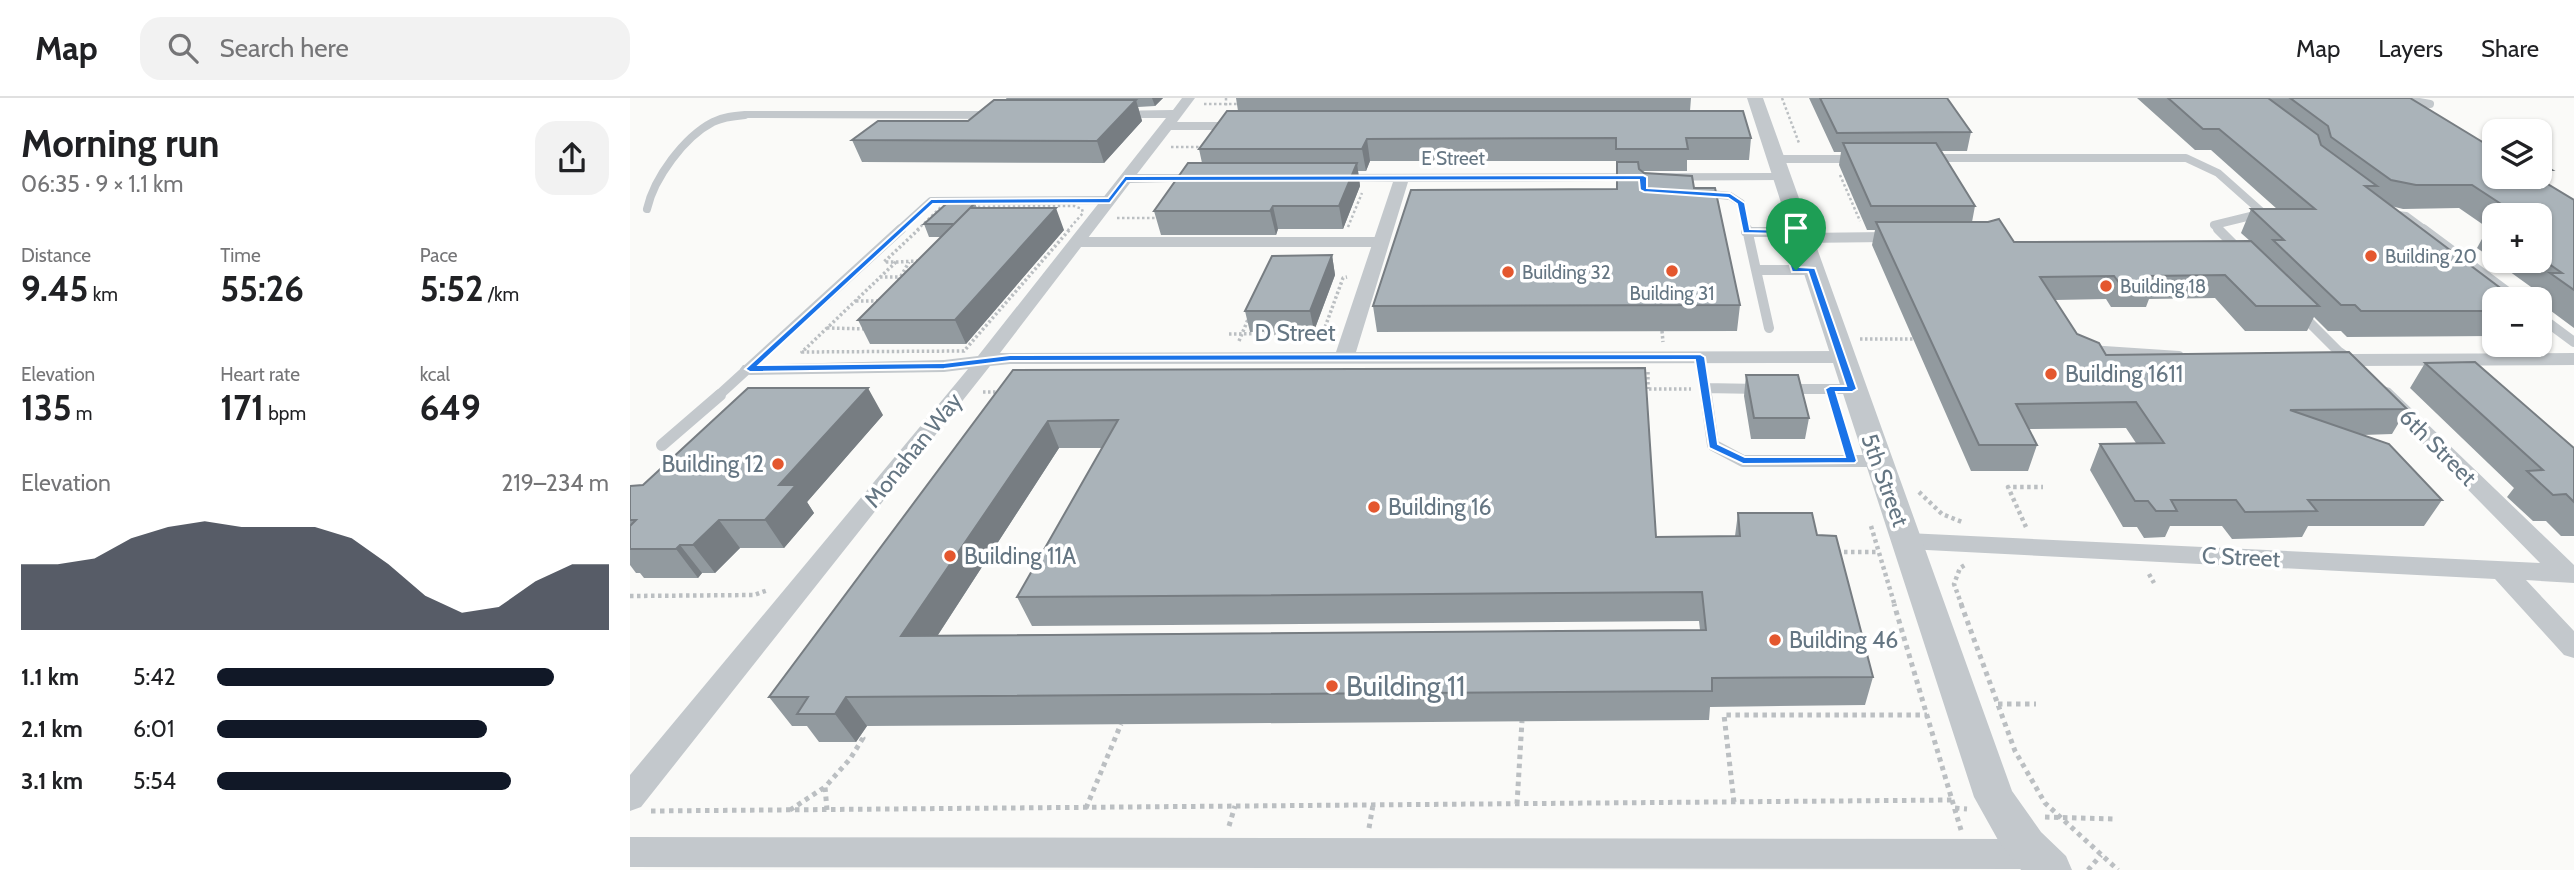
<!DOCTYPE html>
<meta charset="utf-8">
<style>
body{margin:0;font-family:Cabin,sans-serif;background:#f2f2f2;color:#202124;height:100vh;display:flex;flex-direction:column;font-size:26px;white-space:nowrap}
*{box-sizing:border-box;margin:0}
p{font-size:23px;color:#757577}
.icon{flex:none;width:38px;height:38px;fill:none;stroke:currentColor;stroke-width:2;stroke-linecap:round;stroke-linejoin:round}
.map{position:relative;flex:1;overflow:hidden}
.side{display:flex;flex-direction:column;background:#fff;width:630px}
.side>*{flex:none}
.tools{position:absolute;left:1852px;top:21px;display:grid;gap:14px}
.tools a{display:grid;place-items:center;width:70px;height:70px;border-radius:14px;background:#fff;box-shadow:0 2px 5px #0004;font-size:35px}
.pin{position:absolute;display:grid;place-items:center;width:60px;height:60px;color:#fff;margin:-72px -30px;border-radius:50% 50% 50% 0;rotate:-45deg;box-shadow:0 0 7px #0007}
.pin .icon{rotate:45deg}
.round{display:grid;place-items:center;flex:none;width:74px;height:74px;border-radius:21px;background:#f2f2f2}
.overview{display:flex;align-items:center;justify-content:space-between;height:119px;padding:0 21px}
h1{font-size:38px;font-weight:800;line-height:52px}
.figures{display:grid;grid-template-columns:repeat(3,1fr);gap:10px;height:119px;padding:7px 21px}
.figures div{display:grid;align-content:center}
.figures b{font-size:35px;font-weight:800}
.figures small{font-size:19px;font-weight:400}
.figures p{font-size:19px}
.chart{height:196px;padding:14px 21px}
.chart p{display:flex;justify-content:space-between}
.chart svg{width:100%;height:126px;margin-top:7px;fill:#111827;opacity:.7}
ul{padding:0 21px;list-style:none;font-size:23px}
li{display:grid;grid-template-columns:112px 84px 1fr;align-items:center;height:52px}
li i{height:18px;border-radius:9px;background:#111827}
header{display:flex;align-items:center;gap:42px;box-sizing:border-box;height:98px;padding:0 35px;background:#fff;border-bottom:2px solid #e0e0e0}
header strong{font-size:33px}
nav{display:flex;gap:38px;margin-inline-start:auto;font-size:24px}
.search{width:490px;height:63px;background:#f2f2f2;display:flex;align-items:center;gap:18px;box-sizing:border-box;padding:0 24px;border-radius:21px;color:#757577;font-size:26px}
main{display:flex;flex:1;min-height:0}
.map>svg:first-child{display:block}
</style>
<header>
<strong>Map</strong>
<div class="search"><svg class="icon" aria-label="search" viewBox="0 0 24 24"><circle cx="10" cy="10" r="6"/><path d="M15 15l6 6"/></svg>Search here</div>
<nav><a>Map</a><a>Layers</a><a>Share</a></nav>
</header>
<main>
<section class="side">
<div class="overview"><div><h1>Morning run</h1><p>06:35 · 9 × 1.1 km</p></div><a class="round"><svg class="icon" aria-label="share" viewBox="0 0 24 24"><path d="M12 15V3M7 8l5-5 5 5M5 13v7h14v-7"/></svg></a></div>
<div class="figures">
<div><p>Distance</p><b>9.45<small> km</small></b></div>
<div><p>Time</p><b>55:26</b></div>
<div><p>Pace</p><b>5:52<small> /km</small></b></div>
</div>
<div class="figures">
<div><p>Elevation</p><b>135<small> m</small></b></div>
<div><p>Heart rate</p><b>171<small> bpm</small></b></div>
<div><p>kcal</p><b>649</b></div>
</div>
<div class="chart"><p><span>Elevation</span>219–234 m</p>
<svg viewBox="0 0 160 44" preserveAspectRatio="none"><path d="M0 44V21L10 21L20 19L30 12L40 8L50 6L60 8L70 8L80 8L90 12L100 21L110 32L120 38L130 36L140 27L150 21L160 21V44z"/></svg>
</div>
<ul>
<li><b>1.1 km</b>5:42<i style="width:86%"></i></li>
<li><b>2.1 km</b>6:01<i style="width:69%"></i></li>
<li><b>3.1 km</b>5:54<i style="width:75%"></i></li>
</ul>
</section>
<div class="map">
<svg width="1944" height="772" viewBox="0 0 1944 772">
<rect width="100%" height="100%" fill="#fafaf8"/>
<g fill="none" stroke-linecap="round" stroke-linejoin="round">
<!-- path-far3 -->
<path stroke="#bbbfc2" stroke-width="2.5" stroke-dasharray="2.5 2.5" stroke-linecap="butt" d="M596 0V9
M1152 0 1169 45
M574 6H611
M541 49H574
M1210 77 1230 123
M487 120H531
M718 129 732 95
M287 132 311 109 444 108 452 111 453 115 438 132"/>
<!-- path-far2 -->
<path stroke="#bbbfc2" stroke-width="3.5" stroke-dasharray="2.5 2.5" stroke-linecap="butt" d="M289 131 254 164H266L172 254 334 253 440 131
M266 164 289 163
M250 179H270
M266 187 279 164
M226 203H252
M197 230 238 231
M1032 233 1033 244
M599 236 693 235
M1230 241H1288
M609 243 619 219
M690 243 713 180 717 179
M1018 274V291
M1014 291H1061
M353 294H372"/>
<!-- path-far1 -->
<path stroke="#bbbfc2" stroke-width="4.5" stroke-dasharray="3.5 3.5" stroke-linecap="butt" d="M1289 394 1312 416 1332 424
M1241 428 1265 508
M1396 429 1378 389H1413
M1207 454H1248
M1519 476 1524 485
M0 498 124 497 138 492
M1332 508 1324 486 1330 470 1335 467"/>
<!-- path -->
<path stroke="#bbbfc2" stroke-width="5" stroke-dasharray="4.5 4.5" stroke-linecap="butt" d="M1331 506 1385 653 1415 705 1488 772
M1368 606H1406
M1322 702 1331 732
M1104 704 1094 617H1297
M887 706 892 623
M456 710 491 626
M1325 710 1337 711
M160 712 195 689
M197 712 195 689 220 661 233 640 231 637
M21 713 1322 702 1264 506
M1415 719 1485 721
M599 728 605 708
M739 730 743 707
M1458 772 1471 757"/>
<!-- service-far2 -->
<path stroke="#c3c8cc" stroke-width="8" d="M1768 0 1800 6
M1300 60H1556L1588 75 1633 115 1584 127 1589 132
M1145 61H1225
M1071 95 1100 98 1111 105 1117 132
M17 111C24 80 54 39 83 24 93 19 104 18 115 17
M1760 116 1776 118 1795 132
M269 132 301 103 480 102"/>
<!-- service-far1 -->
<path stroke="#c3c8cc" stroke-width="10" d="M1117 131 1126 172H1182
M1588 131 1611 154
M1793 131 1887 201
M1116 134H1169
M1171 140 1257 139
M447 144H751
M1126 172 1139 230
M1670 215 1708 253 1721 262
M1909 218 1944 244
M1459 252 1549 258
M1070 259 1076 298
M1074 290 1130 291
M1155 291H1222
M88 298 271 131"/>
<!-- service -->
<path stroke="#c3c8cc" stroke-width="12" d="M1076 297 1083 347 1113 363H1248
M32 347 90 297"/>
<!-- minor -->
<path fill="#c3c8cc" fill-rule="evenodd" d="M552 0H565L547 24H616L623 28 616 32H541L507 76H575L580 77 582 80 580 83 500 85 370 255 706 254 763 84 692 83 690 80 692 77 697 76 1151 75 1156 76 1158 79 1156 82 778 84 726 254 1211 253 1221 259 1211 265 380 266 360 268 11 709 0 713V677L338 271 314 274 120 277 113 275 110 271 113 267 314 262 348 258 536 20H479L472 16 474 13 543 12Z
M115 13H378L385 17 378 21 110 20 108 17Z
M1944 255V267L1721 268 1711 262 1721 256Z
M1753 288 1760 290 1944 467V485L1896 482 1944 533V560L1934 557 1865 481 1277 451 1268 449 1265 443 1268 437 1277 435 1910 465 1746 298 1743 294 1746 290Z
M0 739 1401 741 1412 746 1417 756 1412 766 1401 771 0 769Z"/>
<!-- tertiary -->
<path fill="#c3c8cc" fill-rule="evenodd" d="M1117 0H1133L1382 693 1411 734 1436 758 1442 772H1391L1368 742 1344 699Z"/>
</g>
<!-- wall -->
<path fill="#929a9f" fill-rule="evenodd" d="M376 0H533L525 8 508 9 512 23 474 65 232 64 222 42 338 23 377 2Z
M606 0H1061L1060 13 1121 40 1119 62H1057V73H1012L1064 90 1110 207 1107 233 747 234 743 208 987 91 986 63H740L736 73H728L730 88 713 131H648L646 137H531L524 113 572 65 569 51 608 13Z
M1179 0H1317L1341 34 1337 53H1311L1345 108 1342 124 1384 144 1620 143 1611 135 1621 111H1647L1581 52H1565L1507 0H1780L1864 79H1909V64L1922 72 1915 84 1944 102V230L1909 204V201L1903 200 1908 194 1865 163H1909V117H1864V162L1847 150 1858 130 1829 110 1773 111 1761 108 1864 201V238L1717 239 1711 233H1698L1684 219 1677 233H1615L1585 200 1519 201 1516 209H1481L1476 201 1425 202 1447 236 1476 257 1777 311 1762 336 1733 337 1812 402 1794 428H1678L1672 439 1602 441 1592 428H1540L1535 439 1514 440 1507 429H1493L1460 372 1470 346 1506 345 1496 330 1399 331 1407 347 1398 373H1341L1242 147 1245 132H1237L1209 67 1211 54H1204Z
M345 105 347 110 434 132 336 246H240L228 222 311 139H299L294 126Z
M702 157 705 177 684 233 620 234 615 213Z
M1795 265 1944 350V438H1931L1916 423H1903L1877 399 1884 390 1780 290Z
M383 272 1026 439 1105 438 1108 415 1187 437 1243 579 1235 607 1080 609 1079 622 237 628 226 644H189L177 628H162L139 599ZM429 350H472L387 499 402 528 1069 523 1070 532 308 537Z
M1116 277 1179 320 1175 341H1121L1114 298Z
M253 317 177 404 184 415 154 450H110L85 475H72L68 480H14L10 475H6L0 467V388L13 387Z"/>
<!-- shaded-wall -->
<path fill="#777d82" d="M522 0H533L525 8Z
M506 2 512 23 474 65 467 43Z
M737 41 740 63 736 73 732 51Z
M727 65 730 88 713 131 709 108Z
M643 108 648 131 646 137 640 113Z
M426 110 434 132 336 246 325 222Z
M702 157 705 177 684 233 680 213Z
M238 290 253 317 177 404 184 415 154 450 135 422 149 387Z
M418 323 429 350 289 566 271 538Z
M89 422 110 450 85 475 63 447Z
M50 447 72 475 68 480 46 451Z
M216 599 237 628 226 644 205 616Z"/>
<!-- building -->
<path fill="#aab3b9" stroke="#777d82" stroke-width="2" fill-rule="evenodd" d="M1190 0H1317L1341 34 1207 35Z
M1538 0H1638L1688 37 1691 47 1747 88H1735L1885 201H1864V213H1731L1725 207H1711L1643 142H1654L1621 111H1685L1589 31H1573Z
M1660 0H1780L1864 51V79H1906L1944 102V192L1920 175H1932L1909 159V117H1888L1842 87H1786L1761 82 1701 39 1698 28Z
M364 2H506L467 43 222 42 248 23H338Z
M597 13H1113L1121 40H1056L1058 51H986V40L737 41 732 51H569Z
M1213 45H1306L1345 108H1241Z
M987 64H1008L1009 71 1014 75 1062 78 1064 90H1085L1110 207 743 208 781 92 987 91Z
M1909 64 1922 72H1909Z
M558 65H727L709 108H643L640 113H524Z
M345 105 324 126H294L316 106Z
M340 110H426L325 222H228Z
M1369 121 1384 144 1621 143 1689 208H1626L1595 177 1519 178 1525 185 1490 186 1484 178 1410 179 1447 236 1469 245 1476 257 1719 254 1777 311 1660 312 1759 346 1812 402H1678L1687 413 1615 414 1606 402H1541L1547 413H1526L1518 403H1505L1470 346 1534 345 1506 304 1386 306 1407 347H1349L1246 124H1358Z
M702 157 680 213H615L642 158Z
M1845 264 1944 350V404L1936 396 1923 397 1897 373 1913 372 1795 265Z
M1015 270 1026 439 1110 438 1108 415H1182L1187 437 1206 438 1243 579 1082 580V593L216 599 205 616H167L178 599H139L383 272ZM488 322 387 499 1072 494 1076 532 271 538 418 323Z
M1116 277H1168L1179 320H1124Z
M118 290H238L149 387H166L135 422H89L63 447H50L46 451H0V428L6 422H0V388L13 387Z"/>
<!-- route -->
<path fill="#1a73e8" stroke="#fff" stroke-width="2" fill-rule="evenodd" d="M1013 77 1017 79V90L1100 95 1115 105 1120 131 1156 132 1169 169 1185 170 1227 291 1222 294H1206L1227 363 1225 365 1113 366 1079 350 1065 262 380 263 314 271 120 274 115 271 301 101 478 100 495 78ZM1009 82 1010 92 1014 94 1098 100 1107 106 1113 135 1150 136 1162 174H1178L1216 288H1200L1195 291 1215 359H1115L1088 346 1075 259 1070 256 380 257 314 265 129 267 303 106 480 105 497 83Z"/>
<!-- markers -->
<g fill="#e4572e" stroke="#fff" stroke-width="2.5">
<circle cx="1741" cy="158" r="7"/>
<circle cx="1042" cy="173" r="7"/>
<circle cx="878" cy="174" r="7"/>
<circle cx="1476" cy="188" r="7"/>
<circle cx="1421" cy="276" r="7"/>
<circle cx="148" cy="366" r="7"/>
<circle cx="744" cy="409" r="7"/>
<circle cx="320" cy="458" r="7"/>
<circle cx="1145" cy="542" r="7"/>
<circle cx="702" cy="588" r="7"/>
</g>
<g text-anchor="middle" stroke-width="7" stroke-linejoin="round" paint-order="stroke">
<!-- far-street labels -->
<g font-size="19" fill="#657683" stroke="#fff">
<text x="823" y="67">E Street</text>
</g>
<!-- far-poi labels -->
<g font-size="19" fill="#657683" stroke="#fff" text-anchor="start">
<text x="1755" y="165">Building 20</text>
<text x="892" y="181">Building 32</text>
<text x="1490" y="195">Building 18</text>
<text x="1042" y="202" text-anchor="middle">Building 31</text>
</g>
<!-- street labels -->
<g font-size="23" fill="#657683" stroke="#fff">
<text x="665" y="243">D Street</text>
<text transform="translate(1808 349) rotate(45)" y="8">6th Street</text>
<text transform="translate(283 352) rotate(-51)" y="8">Monahan Way</text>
<text transform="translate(1255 382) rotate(70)" y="8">5th Street</text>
<text transform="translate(1611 459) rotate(3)" y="8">C Street</text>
</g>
<!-- poi labels -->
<g font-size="23" fill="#657683" stroke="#fff" text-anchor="start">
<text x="1435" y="284">Building 1611</text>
<text x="134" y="374" text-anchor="end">Building 12</text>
<text x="758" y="417">Building 16</text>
<text x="334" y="466">Building 11A</text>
<text x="1159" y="550">Building 46</text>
</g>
<!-- near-poi labels -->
<g font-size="28" fill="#657683" stroke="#fff" text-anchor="start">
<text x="716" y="598">Building 11</text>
</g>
</g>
</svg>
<div class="tools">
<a><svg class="icon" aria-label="layers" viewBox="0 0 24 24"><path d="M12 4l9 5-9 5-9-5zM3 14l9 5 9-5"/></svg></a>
<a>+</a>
<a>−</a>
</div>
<div class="pin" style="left:1166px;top:172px;background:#1e9e55"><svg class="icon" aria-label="arrive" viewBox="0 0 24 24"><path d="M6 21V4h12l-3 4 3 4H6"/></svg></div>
</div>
</main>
